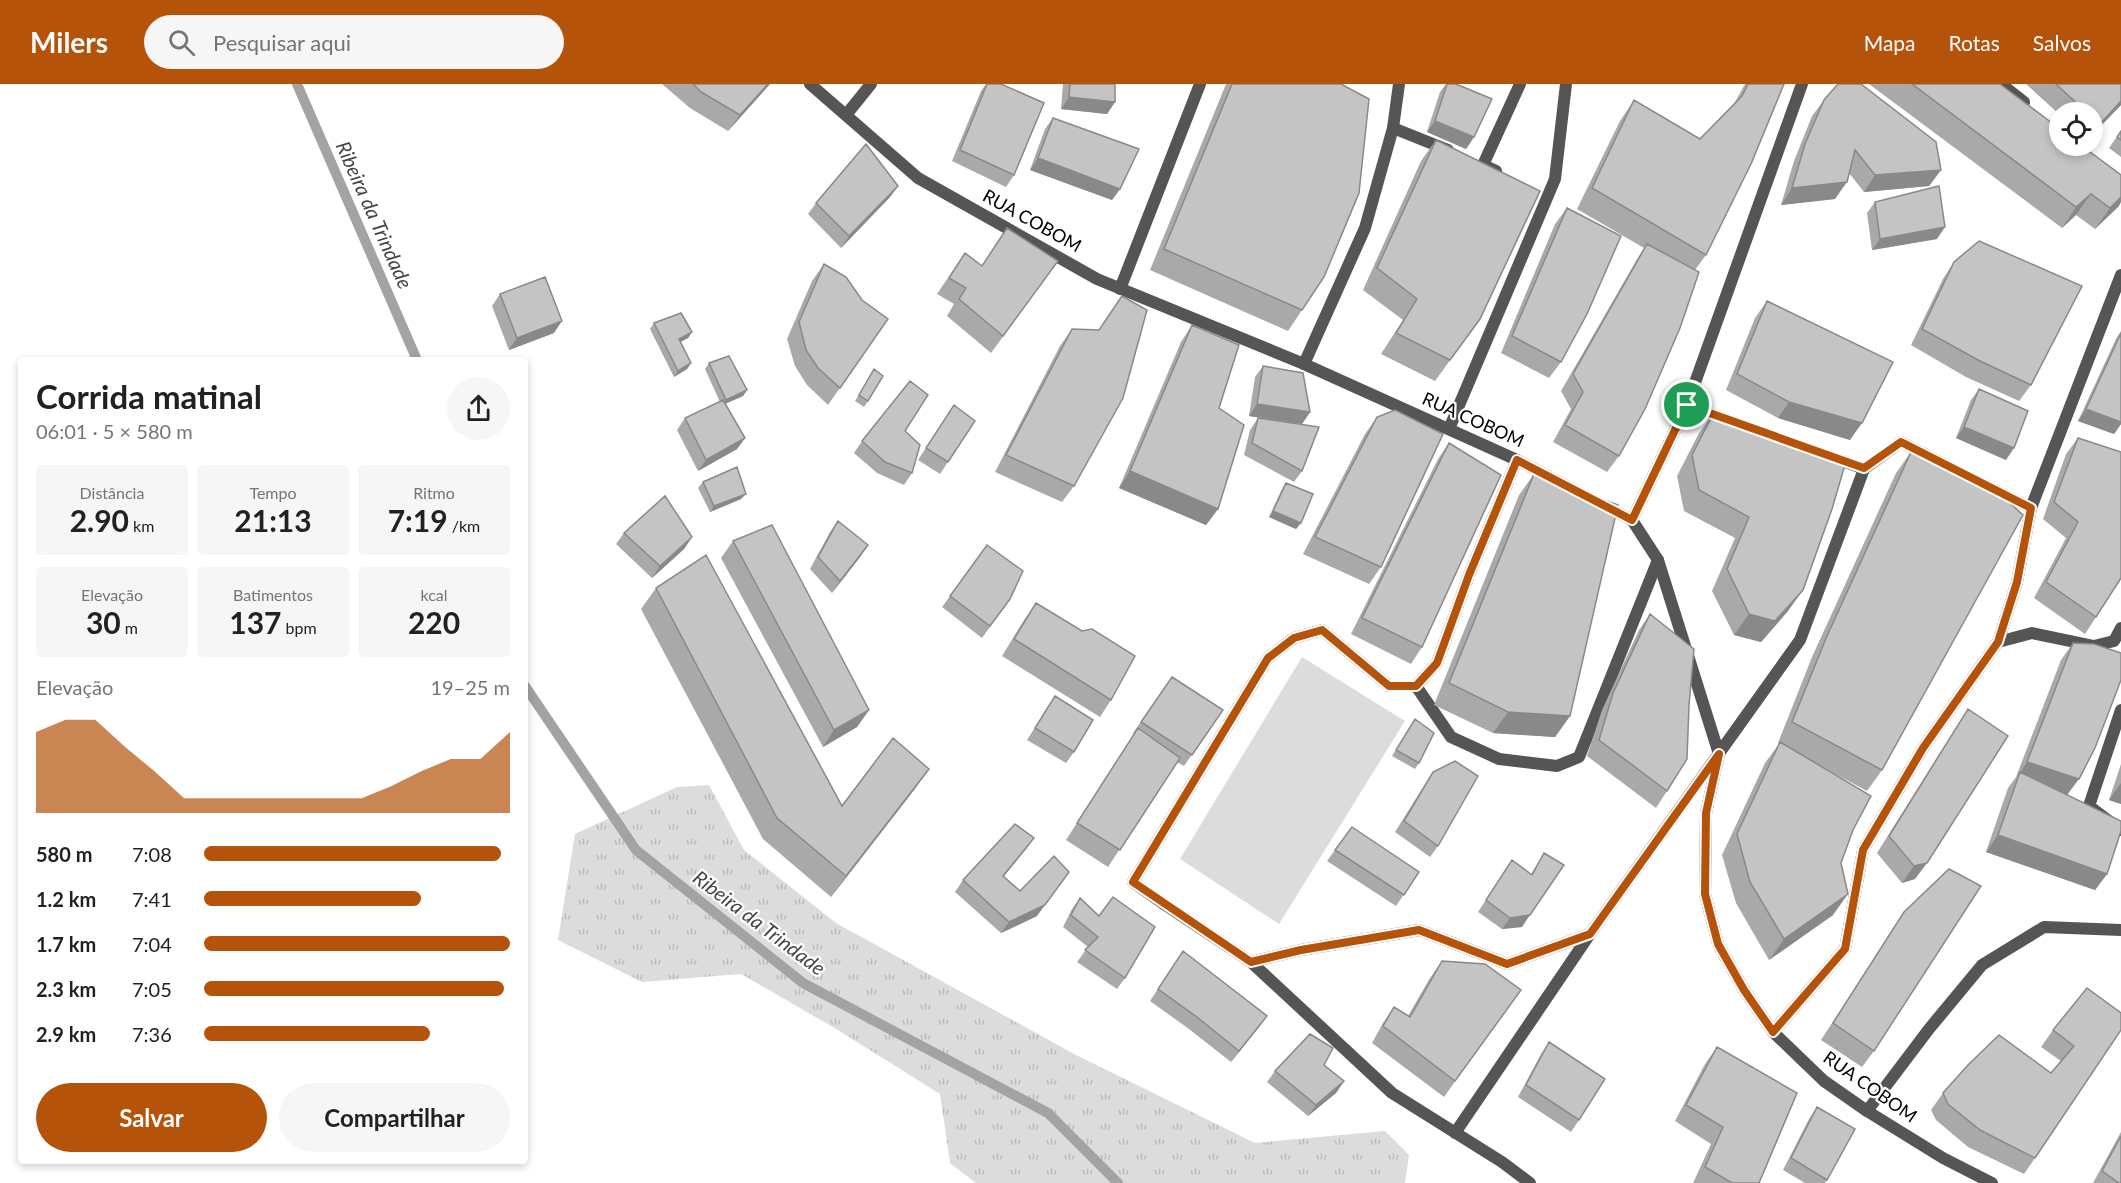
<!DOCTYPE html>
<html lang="pt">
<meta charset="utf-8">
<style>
body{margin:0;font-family:Lato,sans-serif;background:#f6f6f6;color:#202124;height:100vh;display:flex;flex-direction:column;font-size:22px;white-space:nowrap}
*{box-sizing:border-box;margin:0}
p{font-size:20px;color:#757577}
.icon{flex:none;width:33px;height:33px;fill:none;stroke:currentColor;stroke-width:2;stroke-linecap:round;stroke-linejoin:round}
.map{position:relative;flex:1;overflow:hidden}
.side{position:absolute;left:18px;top:273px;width:510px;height:807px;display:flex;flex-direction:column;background:#fff;border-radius:6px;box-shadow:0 3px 9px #0003}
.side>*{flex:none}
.tools{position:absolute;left:2049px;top:18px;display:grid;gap:12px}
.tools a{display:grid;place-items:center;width:54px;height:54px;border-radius:50%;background:#fff;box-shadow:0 3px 9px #0003;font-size:30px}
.pin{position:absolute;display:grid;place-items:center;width:51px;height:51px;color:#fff;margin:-26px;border:3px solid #fff;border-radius:50%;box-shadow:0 2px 6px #0007}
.round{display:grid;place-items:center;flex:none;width:63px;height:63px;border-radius:32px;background:#f6f6f6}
.head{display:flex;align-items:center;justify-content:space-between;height:102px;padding:0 18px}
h1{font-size:33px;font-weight:700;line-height:45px}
.stats{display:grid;grid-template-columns:repeat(3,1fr);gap:9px;height:102px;padding:6px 18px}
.stats div{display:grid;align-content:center;border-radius:6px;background:#f6f6f6;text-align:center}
.stats b{font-size:30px;font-weight:700}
.stats small{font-size:16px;font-weight:400}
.stats p{font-size:16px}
.chart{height:168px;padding:12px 18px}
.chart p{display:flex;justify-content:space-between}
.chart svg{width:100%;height:108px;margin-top:6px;fill:#b45309;opacity:.7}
.cta{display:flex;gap:12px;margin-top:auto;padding:12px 18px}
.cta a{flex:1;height:69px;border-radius:36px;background:#b45309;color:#fff;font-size:24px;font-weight:700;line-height:69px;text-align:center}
.cta a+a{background:#f6f6f6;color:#202124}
ul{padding:0 18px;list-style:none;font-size:20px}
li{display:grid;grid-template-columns:96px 72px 1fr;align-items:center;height:45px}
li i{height:15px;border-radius:8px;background:#b45309}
header{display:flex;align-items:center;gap:36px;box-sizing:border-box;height:84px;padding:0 30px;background:#b45309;color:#fff}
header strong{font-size:28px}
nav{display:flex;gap:33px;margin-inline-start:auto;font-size:21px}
.search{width:420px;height:54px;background:#f6f6f6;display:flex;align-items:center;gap:15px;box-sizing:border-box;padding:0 21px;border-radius:33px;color:#757577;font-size:22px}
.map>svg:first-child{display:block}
</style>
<header>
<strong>Milers</strong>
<div class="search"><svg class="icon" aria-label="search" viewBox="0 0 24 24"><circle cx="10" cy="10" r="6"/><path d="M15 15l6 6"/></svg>Pesquisar aqui</div>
<nav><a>Mapa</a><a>Rotas</a><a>Salvos</a></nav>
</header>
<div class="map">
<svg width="2121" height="1099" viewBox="0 0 2121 1099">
<defs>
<pattern id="grass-tufts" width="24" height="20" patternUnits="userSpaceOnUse" patternTransform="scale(1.5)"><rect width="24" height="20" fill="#dcdcdc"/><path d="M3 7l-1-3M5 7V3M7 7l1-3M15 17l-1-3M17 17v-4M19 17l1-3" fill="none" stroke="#bbb"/></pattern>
</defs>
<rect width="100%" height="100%" fill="#fff"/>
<!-- grass -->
<path fill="url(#grass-tufts)" d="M709 701 744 766 836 839 1076 971 1255 1059 1385 1047 1409 1071 1405 1099H976L950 1079 940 1010 838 946 741 890 642 898 558 856 575 750 677 703Z"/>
<!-- garden -->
<path fill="#dcdcdc" d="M1302 573 1405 637 1279 840 1180 775Z"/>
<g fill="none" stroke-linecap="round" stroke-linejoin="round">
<!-- stream -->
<path stroke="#a3a3a3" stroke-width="10" d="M297 0 417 276
M525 602 636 766 803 899 1048 1029 1118 1099"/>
<!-- service -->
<path stroke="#555" stroke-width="12" d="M1393 44 1448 66
M1496 87 1483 81 1520 0
M1120 205 1200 0
M1449 345 1555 95 1566 0
M1998 558 2017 498 2031 424
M1416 602 1451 653 1499 675 1557 682 1579 673 1658 476
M2121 626 2089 722 2121 746
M1164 820 1133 798 1268 574 1294 554 1322 546 1389 602H1416L1437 579 1469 491 1517 376
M1773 948 1845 865 1863 766 1923 664 1998 558 2032 549 2094 562 2114 557 2121 544"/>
<!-- minor -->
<path stroke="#555" stroke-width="12" d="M2001 0 2024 18
M846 31 871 0
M1304 280 1365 144 1393 44 1399 0
M1687 321 1728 336
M1832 373 1864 385 1901 358 1948 382
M1983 400 2031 424 2121 191
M1632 436 1687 321 1802 0
M1164 820 1251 878 1301 866 1419 846 1507 880 1590 850 1800 556 1864 385
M1251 878 1392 1009 1502 1078 1530 1099
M1867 1027 1929 945 1982 881 2044 843 2121 846
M1455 1049 1590 850"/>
<!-- tertiary -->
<path stroke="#555" stroke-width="12" d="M810 0 918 94 1097 195 1304 280 1517 376 1580 409
M1603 421 1632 436 1658 476 1719 670 1706 729 1705 810 1718 860 1744 906 1773 948 1824 997 1867 1027 1943 1074 1992 1099"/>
</g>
<!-- wall -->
<path fill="#a9a9a9" d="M662 0H770L728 47 690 24Z
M986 0H1001L1014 91 1006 103 952 77 981 7Z
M1063 0H1115V18L1107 30 1061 25Z
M1226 0H1341L1302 226 1288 247 1150 186Z
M1446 0H1456L1474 53 1466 65 1427 48 1440 8Z
M1745 0H1785L1782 4 1706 171 1695 186 1619 372 1607 388 1553 358 1571 325 1561 307 1636 177 1644 164 1577 125 1620 37 1634 16 1700 55 1734 20Z
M1869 0H2000L2119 122 2095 145 2076 131 2062 144Z
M2026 0H2121V21L2092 51V28H2060V31Z
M1824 16 1941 86 1929 102 1864 108 1849 89 1835 115 1781 121 1794 77 1812 32Z
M1053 34 1120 105 1112 116 1030 86 1045 45Z
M2121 47V73L2109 64Z
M1436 56 1480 235 1435 297 1381 270 1403 236 1363 206 1421 77Z
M898 102 890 113 841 164 808 130 816 119Z
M1875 118 1937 155 1872 166 1867 129Z
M1567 124 1561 278 1549 294 1501 269 1555 140Z
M965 169 981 182 1058 177 991 269 947 232 954 220 937 210Z
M1954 178 2031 301 2019 317 1966 293 1911 261 1943 195Z
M824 180 862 216 888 235 828 321 807 301 795 282 787 255 812 197Z
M500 210 554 249 509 266 492 222Z
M1767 217 1850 356 1778 334 1726 306 1755 234Z
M654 239 692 248 688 254 681 258 691 279 687 285 674 293 650 245Z
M1192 241 1219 324 1218 425 1206 441 1119 404 1181 258Z
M1072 245 1074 402 1062 418 995 388 1060 262Z
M2121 247V340L2114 350 2078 337 2116 255Z
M709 279 747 306 743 312 725 320 745 354 737 365 698 387 677 346 685 334 720 318 705 285Z
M1263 282 1310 328 1302 340 1249 332 1255 293Z
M874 285 868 317 864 323 855 317Z
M1979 305 2006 376 1956 354 1971 316Z
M954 321 948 378 940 390 918 376Z
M1714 328 1788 527 1761 558 1734 551 1712 507 1735 454 1684 427 1677 392 1699 349Z
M1377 333 1381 483 1369 500 1303 470 1365 350Z
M1258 334 1302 387 1294 398 1244 371 1250 346Z
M905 347 912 389 904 401 877 389 854 369 862 357Z
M2078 354 2096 533 2085 550 2034 514 2066 454 2043 435 2066 370Z
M1449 359 1422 563 1411 580 1351 550 1438 375Z
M1911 368 1882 686 1867 707 1824 684 1853 746 1841 779 1833 831 1769 876 1736 819 1722 771 1765 679 1779 660 1778 659 1812 573 1896 389Z
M1534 390 1570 632 1555 653 1493 649 1434 621 1519 411Z
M703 398 741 415 710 428 698 404Z
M1286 399 1301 439 1296 445 1269 433 1282 405Z
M838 437 860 473 832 509 810 485 830 448Z
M624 449 692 453 684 465 652 494 616 460Z
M733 457 869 626 857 643 823 663 721 474Z
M987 461 1010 515 982 554 942 523Z
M656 504 842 722 929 685 914 706 831 813 763 755 641 525Z
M1036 519 1111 616 1100 633 1002 572 1024 536Z
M1650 530 1667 707 1656 724 1587 672 1602 626 1639 546Z
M2073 559 2067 711 2107 790 2095 806 1986 768 2008 704 2016 693 2061 576Z
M1172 593 1223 626 1184 682 1177 678 1108 783 1066 756 1134 650 1133 649Z
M1055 612 1074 668 1066 679 1027 656Z
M1968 625 1915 795 1902 799 1877 769 1957 642Z
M1415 635 1419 679 1415 685 1392 672Z
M2121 680V720L2109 716Z
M1433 688 1438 762 1430 773 1395 748 1425 700Z
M1352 743 1419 788 1396 822 1327 777Z
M1034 754 1026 765 1003 793 1037 832 1001 849 955 808 963 796Z
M1544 769 1522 843 1502 845 1478 828 1504 788 1531 790Z
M1080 814 1125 894 1117 905 1077 878 1088 863 1063 843 1072 825Z
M1904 828 1874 967 1862 983 1821 956Z
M1183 867 1259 943 1231 978 1189 945 1150 917Z
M1442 877 1521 906 1444 1013 1372 959 1383 939 1394 923 1408 932 1430 894Z
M2121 929 2035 1074 2024 1090 1968 1063 1936 1036 1931 1026 1943 1009 2051 989 2061 977 2041 963 2053 946Z
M1549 958 1579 1036 1571 1048 1518 1013 1541 970Z
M1717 963 1759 1099H1693L1711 1060 1675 1037 1705 980Z
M1324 981 1344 997 1336 1009 1308 1032 1267 998 1275 987Z
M1817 1023 1827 1096 1825 1099H1805L1783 1086 1809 1035Z
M2121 1048V1099H2093Z"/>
<!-- shaded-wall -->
<path fill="#898989" d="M768 0H770L728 47 740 31Z
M1069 13 1115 18 1107 30 1061 25Z
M2121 17V21L2092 51V49L2099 41Z
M1435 37 1474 53 1466 65 1427 48Z
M1038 74 1120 105 1112 116 1030 86Z
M1941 86 1929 102 1864 108 1875 91Z
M1847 98 1835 115 1781 121 1792 104Z
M898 102 890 113 841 164 849 152Z
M2091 110 2076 131 2062 144 2076 123Z
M2121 113V118L2119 122 2095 145 2110 124Z
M1945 143 1937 155 1872 166 1880 155Z
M562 237 554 249 509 266 517 254Z
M692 248 688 254 675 260 679 255Z
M691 279 687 285 674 293 678 287Z
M747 306 743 312 722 321 726 316Z
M1789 318 1862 339 1850 356 1778 334Z
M1257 320 1310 328 1302 340 1249 332Z
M2086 325 2121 338V340L2114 350 2078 337Z
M1964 343 2014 364 2006 376 1956 354Z
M745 354 737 365 698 387 706 376Z
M1130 387 1218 425 1206 441 1119 404Z
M746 410 741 415 710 428 714 422Z
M1273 427 1301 439 1296 445 1269 433Z
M692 453 684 465 652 494 660 482Z
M868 461 860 473 832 509 840 497Z
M1803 506 1788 527 1761 558 1734 551 1749 530Z
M869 626 857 643 823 663 834 646Z
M1508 628 1570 632 1555 653 1493 649Z
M2027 678 2079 695 2067 711 2020 689Z
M929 685 914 706 831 813 846 792Z
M2121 699V720L2109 716Z
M1998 751 2107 790 2095 806 1986 768Z
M1034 754 1026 765 995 803 1003 792Z
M1927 779 1915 795 1902 799 1914 782Z
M1069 788 1037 832 1001 849 1009 838Z
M1848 810 1833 831 1769 876 1784 855Z
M1530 831 1522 843 1502 845 1510 834Z
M1267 932 1259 943 1231 978 1239 967Z
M1344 997 1336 1009 1308 1032 1316 1021Z"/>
<!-- building -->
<path fill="#c4c4c4" stroke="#898989" stroke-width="1.5" d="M693 0H768L740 31 701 8Z
M987 0H1001L1044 19 1014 91 960 66Z
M1070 0H1115V18L1069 13Z
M1232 0H1341L1369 15 1359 109 1324 193 1302 226 1164 165Z
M1447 0H1456L1492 15 1474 53 1435 37Z
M1748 0H1784L1751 80 1706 171 1592 104 1634 16 1700 55 1742 12Z
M1838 0H1861L1936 58 1941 86 1875 91 1855 66 1847 98 1792 104 1805 60 1824 16Z
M1912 0H2000L2060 45V62H2082L2121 91V113L2110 124 2091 110 2076 123Z
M2056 0H2121V17L2099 41 2092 35V28H2086Z
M1053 34 1139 65 1120 105 1038 74Z
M2121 47V56L2117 53Z
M1436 56 1540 107 1480 235 1450 276 1396 249 1417 215 1377 184Z
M866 60 898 102 849 152 816 119Z
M1939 102 1945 143 1880 155 1875 118Z
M1567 124 1621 152 1587 230 1561 278 1512 252Z
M1007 144 1058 177 1003 252 959 215 966 204 949 194 965 169 982 182Z
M1979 157 2082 202 2031 301 1978 276 1922 245 1954 178Z
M1647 160 1699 188 1680 244 1645 325 1619 372 1565 341 1583 308 1573 290Z
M824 180 846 193 862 216 888 235 840 304 818 284 806 266 799 238Z
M545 193 562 237 517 254 500 210Z
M1122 212 1147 226 1123 314 1074 402 1006 371 1072 245 1099 246Z
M1767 217 1893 278 1862 339 1789 318 1737 290Z
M681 229 692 248 679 255 691 279 678 287 654 239Z
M1192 241 1239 261 1219 324 1244 341 1218 425 1130 387Z
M2121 249V338L2086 325Z
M729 272 747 306 726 316 709 279Z
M1263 282 1303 289 1310 328 1257 320Z
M874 285 883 292 868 317 859 311Z
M910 297 928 311 905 347 920 361 912 389 885 378 862 357Z
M1979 305 2028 327 2014 364 1964 343Z
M723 316 745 354 706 376 685 334Z
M954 321 975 337 948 378 926 364Z
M1395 326 1443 350 1381 483 1315 453 1377 333Z
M1714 328 1847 374 1832 425 1803 506 1775 537 1749 530 1727 485 1749 433 1699 406 1692 371Z
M1258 334 1319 343 1302 387 1252 359Z
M2078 354 2121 368V494L2096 533 2046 498 2078 438 2054 418Z
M1449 359 1501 391 1422 563 1362 534Z
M1911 368 1959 383 1991 402 2023 431 1882 686 1792 638 1827 552Z
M737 383 746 410 714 422 703 398Z
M1534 390 1618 421 1570 632 1508 628 1449 599Z
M1286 399 1313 410 1301 439 1273 427Z
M665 412 692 453 660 482 624 449Z
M838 437 868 461 840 497 818 473Z
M772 441 869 626 834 646 733 457Z
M987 461 1023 487 1010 515 990 542 950 512Z
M706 471 842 722 893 654 929 685 846 792 777 734 656 504Z
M1036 519 1082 547 1092 545 1135 572 1111 616 1014 555Z
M1650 530 1694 565 1689 621 1687 675 1667 707 1599 656 1613 609Z
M2073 559 2094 560 2121 569V596L2095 664 2079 695 2027 678Z
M1172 593 1223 626 1192 671 1141 638Z
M1055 612 1093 636 1074 668 1035 644Z
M1968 625 2008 652 1927 779 1914 782 1889 752Z
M1415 635 1434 649 1419 679 1396 666Z
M1138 644 1180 674 1120 766 1077 739Z
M1780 658 1871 712 1853 746 1841 779 1848 810 1784 855 1750 798 1737 750Z
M1455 677 1478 692 1438 762 1404 737 1433 688Z
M2020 688 2121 737V747L2107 790 1998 751Z
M1015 740 1034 754 1003 792 1020 807 1054 772 1069 788 1045 821 1009 838 963 796Z
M1352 743 1419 788 1404 811 1335 766Z
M1544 769 1564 781 1530 831 1510 834 1486 816 1512 776 1532 791Z
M1949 785 1981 802 1874 967 1833 939 1904 828Z
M1113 813 1155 843 1125 894 1085 866 1098 853 1071 831 1080 814 1099 832Z
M1183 867 1267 932 1239 967 1197 933 1158 905Z
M1442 877 1485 880 1521 906 1455 997 1383 942 1394 923 1410 933Z
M2087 904 2121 929V946L2035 1074 1980 1046 1948 1020 1943 1009 1968 981 1999 951 2051 989 2074 962 2053 946Z
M1310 950 1333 964 1324 981 1344 997 1316 1021 1275 987Z
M1549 958 1605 995 1579 1036 1526 1001Z
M1717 963 1797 1009 1759 1099H1732L1705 1083 1723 1043 1686 1021Z
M1817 1023 1855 1045 1827 1096 1791 1074Z
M2121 1052V1099H2119L2102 1087Z"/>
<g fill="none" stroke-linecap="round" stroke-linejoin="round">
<!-- route casing -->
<g stroke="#fff" stroke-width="12">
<path id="route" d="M1687 321 1864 384 1901 358 2031 424 2017 498 1998 558 1923 664 1863 766 1845 865 1773 948 1744 906 1718 860 1705 810 1706 729 1719 670 1590 850 1507 880 1419 846 1301 866 1251 878 1133 798 1268 574 1294 554 1322 546 1389 602H1416L1437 579 1469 491 1517 376 1632 436Z"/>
</g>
<!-- route -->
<use href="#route" stroke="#b45309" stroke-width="8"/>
</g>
<g text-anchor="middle" stroke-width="4.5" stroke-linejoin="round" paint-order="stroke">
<!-- street labels -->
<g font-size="18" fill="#000" stroke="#fff">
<text transform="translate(1032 137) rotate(29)" y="6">RUA COBOM</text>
<text transform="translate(1473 336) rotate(24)" y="6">RUA COBOM</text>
<text transform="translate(1870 1003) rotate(35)" y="6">RUA COBOM</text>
</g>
<!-- water labels -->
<g font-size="20" font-style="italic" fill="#444" stroke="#fff">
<text transform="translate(374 131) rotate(66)" y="7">Ribeira da Trindade</text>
<text transform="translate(759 839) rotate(37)" y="7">Ribeira da Trindade</text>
</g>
</g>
</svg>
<div class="tools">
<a><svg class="icon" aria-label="locate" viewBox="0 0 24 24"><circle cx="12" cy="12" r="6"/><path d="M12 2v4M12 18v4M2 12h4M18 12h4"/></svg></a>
</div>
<div class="pin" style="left:1687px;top:321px;background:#1e9e55"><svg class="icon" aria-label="arrive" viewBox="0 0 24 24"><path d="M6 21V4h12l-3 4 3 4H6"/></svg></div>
<section class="side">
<div class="head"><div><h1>Corrida matinal</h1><p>06:01 · 5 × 580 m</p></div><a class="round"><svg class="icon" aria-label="share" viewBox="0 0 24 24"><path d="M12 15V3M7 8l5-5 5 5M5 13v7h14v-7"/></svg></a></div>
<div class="stats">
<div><p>Distância</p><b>2.90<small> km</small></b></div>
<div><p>Tempo</p><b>21:13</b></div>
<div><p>Ritmo</p><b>7:19<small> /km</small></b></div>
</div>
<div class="stats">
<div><p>Elevação</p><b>30<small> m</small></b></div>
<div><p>Batimentos</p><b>137<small> bpm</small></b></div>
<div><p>kcal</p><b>220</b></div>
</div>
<div class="chart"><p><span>Elevação</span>19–25 m</p>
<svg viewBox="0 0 160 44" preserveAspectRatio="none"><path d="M0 44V11L10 6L20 6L30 17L40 27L50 38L60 38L70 38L80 38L90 38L100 38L110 38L120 33L130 27L140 22L150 22L160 11V44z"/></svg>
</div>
<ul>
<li><b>580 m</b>7:08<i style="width:97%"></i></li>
<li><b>1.2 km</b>7:41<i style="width:71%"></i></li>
<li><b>1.7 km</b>7:04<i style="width:100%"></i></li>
<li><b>2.3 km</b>7:05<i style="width:98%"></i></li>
<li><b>2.9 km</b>7:36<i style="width:74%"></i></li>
</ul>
<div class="cta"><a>Salvar</a><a>Compartilhar</a></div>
</section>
</div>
